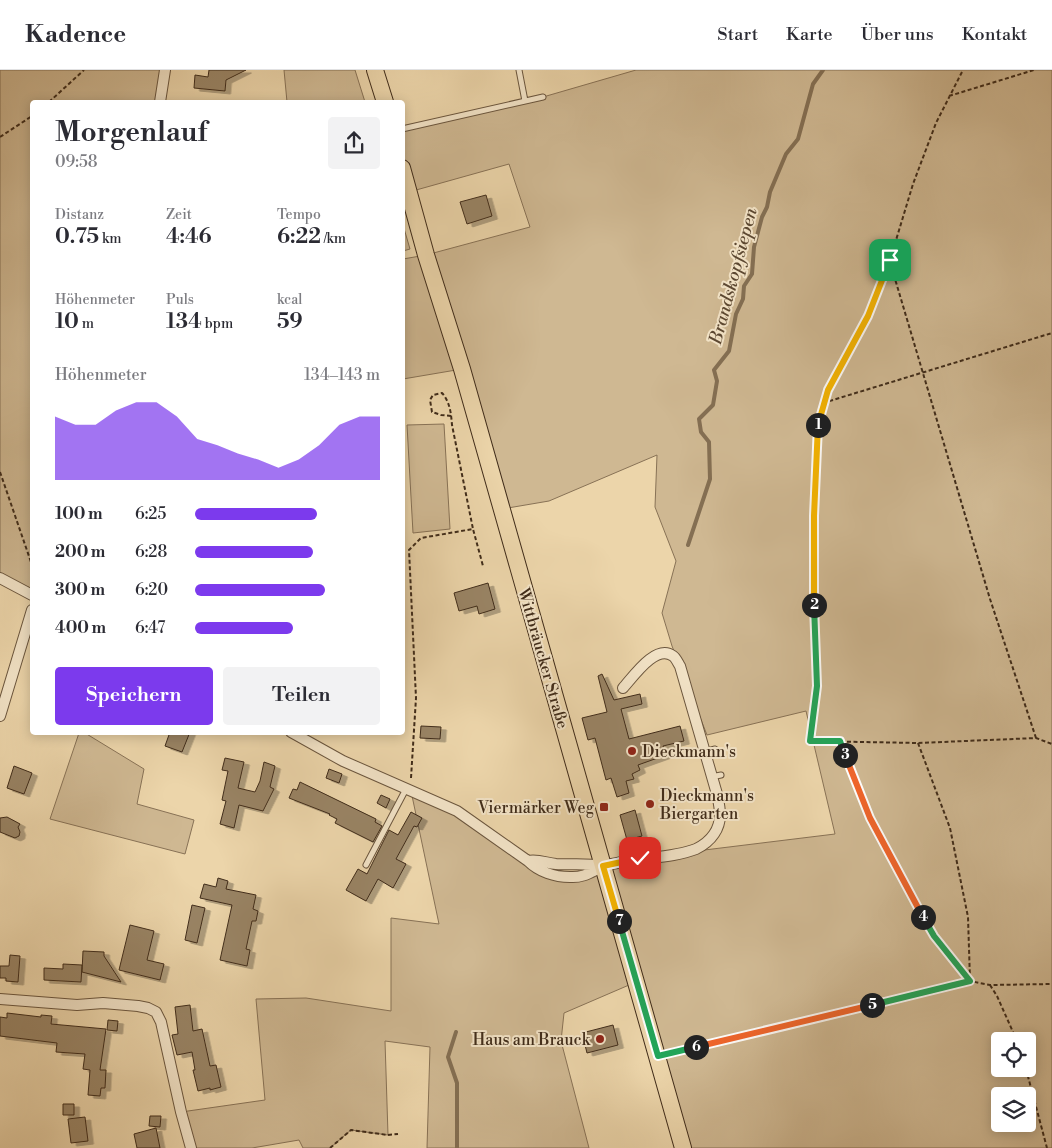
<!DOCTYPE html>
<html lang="de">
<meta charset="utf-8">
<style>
body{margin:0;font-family:"Libre Bodoni",serif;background:#f2f2f3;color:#2b2b33;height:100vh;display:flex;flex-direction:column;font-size:19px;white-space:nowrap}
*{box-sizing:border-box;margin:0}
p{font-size:16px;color:#7c7c81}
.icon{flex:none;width:28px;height:28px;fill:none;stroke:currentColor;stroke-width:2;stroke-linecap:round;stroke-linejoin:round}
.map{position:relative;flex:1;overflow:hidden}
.sheet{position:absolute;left:30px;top:30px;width:375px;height:635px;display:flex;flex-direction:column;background:#fff;border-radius:5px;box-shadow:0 2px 12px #0003}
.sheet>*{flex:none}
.tools{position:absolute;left:991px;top:962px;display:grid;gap:10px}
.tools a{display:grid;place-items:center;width:45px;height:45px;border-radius:5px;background:#fff;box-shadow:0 2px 12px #0003;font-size:25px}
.pin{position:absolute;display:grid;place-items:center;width:42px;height:42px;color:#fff;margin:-21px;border-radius:10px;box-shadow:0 2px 8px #0006}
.km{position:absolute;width:25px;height:25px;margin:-12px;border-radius:50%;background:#222;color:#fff;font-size:14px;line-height:25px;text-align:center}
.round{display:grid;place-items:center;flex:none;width:52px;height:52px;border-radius:5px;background:#f2f2f3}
.head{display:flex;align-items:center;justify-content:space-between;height:85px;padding:0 25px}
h1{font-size:28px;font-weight:600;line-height:38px}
.metrics{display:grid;grid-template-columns:repeat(3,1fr);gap:8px;height:85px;padding:5px 25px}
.metrics div{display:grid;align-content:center}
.metrics b{font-size:21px;font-weight:600}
.metrics small{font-size:14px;font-weight:400}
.metrics p{font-size:14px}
.chart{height:140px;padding:10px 25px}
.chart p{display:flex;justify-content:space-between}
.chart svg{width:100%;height:90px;margin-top:5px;fill:#7c3aed;opacity:.7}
.cta{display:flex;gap:10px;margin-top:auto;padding:10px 25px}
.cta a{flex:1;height:58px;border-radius:5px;background:#7c3aed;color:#fff;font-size:20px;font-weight:600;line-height:58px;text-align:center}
.cta a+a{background:#f2f2f3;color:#2b2b33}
ul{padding:0 25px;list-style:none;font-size:16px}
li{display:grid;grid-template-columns:80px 60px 1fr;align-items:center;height:38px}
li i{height:12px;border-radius:6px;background:#7c3aed}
header{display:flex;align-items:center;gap:30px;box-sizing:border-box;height:70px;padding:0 25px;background:#fff;border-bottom:1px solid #e1e1e2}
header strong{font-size:24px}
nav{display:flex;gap:28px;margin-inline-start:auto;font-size:18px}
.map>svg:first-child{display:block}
</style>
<header>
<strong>Kadence</strong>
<nav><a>Start</a><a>Karte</a><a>Über uns</a><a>Kontakt</a></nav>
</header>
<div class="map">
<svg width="1052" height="1078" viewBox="0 0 1052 1078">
<defs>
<filter id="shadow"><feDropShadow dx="5.5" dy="3" stdDeviation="0" flood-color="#0004"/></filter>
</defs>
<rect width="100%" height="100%" fill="#ecd5aa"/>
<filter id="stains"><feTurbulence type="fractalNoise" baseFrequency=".004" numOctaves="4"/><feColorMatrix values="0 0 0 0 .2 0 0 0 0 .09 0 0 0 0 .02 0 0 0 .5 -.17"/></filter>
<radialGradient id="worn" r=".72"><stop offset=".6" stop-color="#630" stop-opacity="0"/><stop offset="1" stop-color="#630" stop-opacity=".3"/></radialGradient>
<!-- green -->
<path fill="#cfb892" stroke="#887256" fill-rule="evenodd" d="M0 0H161L156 32H32V512L31 518 0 508Z
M284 0H355L365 32H287Z
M636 0H1052V1078H683L636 912 564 943 561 971 589 1078H427L430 977 385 971 388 1065 351 1060 330 1078H303L299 1070 252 1078H191L181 1042 265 1030 256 929 306 928 391 941V848L439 854 411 721 457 741 547 803H592L680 783 835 764 806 641 707 665 672 576 662 543 676 491 655 437 657 385 549 431 502 439 462 299 403 309V189L426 185 530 157 509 94 409 122 403 98V59L543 27ZM1000 971H1028V999H1000ZM1000 1026H1028V1054H1000Z
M403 155 410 179 403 181H402Z
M444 354 450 459 413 463 407 355Z
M85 663 144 699 137 734 194 750 185 784 50 749 79 663Z"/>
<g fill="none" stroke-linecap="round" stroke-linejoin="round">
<!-- stream -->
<path stroke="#846f53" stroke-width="4" d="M688 475 710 409 709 372 701 362 699 349 713 335 717 311 714 300 729 281 736 244 743 229 744 216 752 204 754 177 762 147 767 137 770 122 786 84 798 69 813 14 823 0
M456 962 448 987 457 1013V1078"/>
</g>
<!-- building -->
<path fill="#998465" stroke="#402c1a" filter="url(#shadow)" d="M209 0H246L226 10 225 21 194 18 195 5 208 7Z
M486 125 492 146 467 154 460 132Z
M488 513 495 539 479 544 477 536 459 541 454 523Z
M602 604 614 630 640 624 642 634 621 639 629 669 680 656 684 671 663 676 666 685 638 695 640 700 632 704 634 709 626 711 629 723 617 727 611 708 606 710 595 668 588 670 582 648 607 642 598 606Z
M421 656 441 657 440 669 420 668Z
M170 662H190L182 682 165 676Z
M225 688 244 692 238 718 255 722 260 711 264 692 275 696 270 717 274 719 263 741 239 735 234 758 220 754 226 731 222 730 228 701 222 700Z
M14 696 32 703 24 724 7 718Z
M329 699 342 704 339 713 326 708Z
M300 712 376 749 375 752 382 756 373 772 335 753 337 749 329 745 330 744 289 728 293 719 297 720Z
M381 725 390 729 386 738 377 733Z
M635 740 642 766 627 770 620 745Z
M411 742 422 748 417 757 414 756 396 789 406 794 393 818 378 809 366 831 346 820 358 799 367 804 389 760 398 765Z
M7 747 20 754 18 757 20 762 19 766 15 768 0 762V748Z
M218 808 228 811 226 819 256 825 253 839 258 841 256 851H252L246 879 250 880 247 896 220 890 232 835 200 828 204 814 216 817Z
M192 835 205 838 197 873 185 870Z
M130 855 154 861 147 890 164 894 160 910 119 900Z
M83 881 104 882V886L121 912 82 902Z
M10 885 20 886 18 912 6 911V908H0V896H9Z
M63 894 82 895 81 912 44 910V898L63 899Z
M190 935 193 961 202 959 210 996 216 995 221 1017 210 1020V1018L198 1021 193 1000H195L192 982 177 985 172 965 178 964 175 937Z
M7 943 41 947V945L52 946 51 954 106 959 100 1000H106L105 1018H101L100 1026 88 1025 90 1000 83 999 85 984 56 982 57 973 0 966V947L7 948Z
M108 950 118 951 117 961 107 960Z
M613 955 618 975 587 983 582 963Z
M63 1034H74V1045H63Z
M150 1046H161L160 1057 149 1056Z
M85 1047 88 1071 71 1073 68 1049Z
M156 1058 160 1078H137L134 1064Z"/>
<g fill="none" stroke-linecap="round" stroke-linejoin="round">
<!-- lane casing -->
<g stroke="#6b563e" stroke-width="7">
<path id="lane" d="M519 0 525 31
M402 59 543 27
M704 682 715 679
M711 707 721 705
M366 795 406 719"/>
</g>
<!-- street casing -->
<g stroke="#6b563e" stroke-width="12">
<path id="street" d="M160 32 165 0
M0 508 32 525
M0 646 32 540
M291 662 343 691 457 741 528 791C539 802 555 807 570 807 583 808 591 802 602 797 607 794 615 794 621 792 645 787 673 788 696 779 702 776 710 770 714 764 723 751 720 738 717 724L680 596C678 593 676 588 673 586 656 573 633 607 623 618
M528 791C538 789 546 793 556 794 572 795 587 793 603 796
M0 929 77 935 103 933 138 936 148 938 156 942 161 952 181 1042 191 1078"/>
</g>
<!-- primary casing -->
<g stroke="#402c1a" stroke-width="18">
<path id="primary" d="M375 0 385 32
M402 98 426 185 462 299 683 1078"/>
</g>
<!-- path -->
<path stroke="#402c1a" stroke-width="2" stroke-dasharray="4 2.5" stroke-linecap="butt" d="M949 26 1034 0
M49 32 84 0
M0 67 32 46
M890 192 990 529 1036 668
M823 333 1052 263
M451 346 441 345 432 342 430 330 433 325 442 323C450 332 451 343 452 355L473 459
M0 402 32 495
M808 671 918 673 1036 668 1052 674
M810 671 817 617 814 560 813 446 816 364 819 347 828 320 868 247 890 190 913 114 936 53 963 0
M840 671 870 748 934 866 970 911
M918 673 950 758 968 847 970 910
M411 708 416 628 409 480 421 468 473 459 483 496
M990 915 997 926 1017 971
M671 983 970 911 990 915 1052 914
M1026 999 1047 1078
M330 1078 351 1060 388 1065 398 1064"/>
<!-- lane -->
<use href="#lane" stroke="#f3e4c8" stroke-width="5"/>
<!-- street -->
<use href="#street" stroke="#f3e4c8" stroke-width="10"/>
<!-- primary -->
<use href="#primary" stroke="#ecd5aa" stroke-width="16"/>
</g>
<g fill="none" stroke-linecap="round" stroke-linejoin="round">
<!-- split-1 casing -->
<g stroke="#fff" stroke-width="10">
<path id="split-1" d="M818 355 828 320 868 246 890 190"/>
</g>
<!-- split-2 casing -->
<g stroke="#fff" stroke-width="10">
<path id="split-2" d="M814 535V446L818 355"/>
</g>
<!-- split-3 casing -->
<g stroke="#fff" stroke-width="10">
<path id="split-3" d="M814 535 817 616 810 671H840L845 685"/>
</g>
<!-- split-4 casing -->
<g stroke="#fff" stroke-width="10">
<path id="split-4" d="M845 685 870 748 923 847"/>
</g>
<!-- split-5 casing -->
<g stroke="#fff" stroke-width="10">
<path id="split-5" d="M872 935 970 911 934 866 923 847"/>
</g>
<!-- split-6 casing -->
<g stroke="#fff" stroke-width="10">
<path id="split-6" d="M696 977 872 935"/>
</g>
<!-- split-7 casing -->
<g stroke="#fff" stroke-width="10">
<path id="split-7" d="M619 851 658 986 696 977"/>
</g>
<!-- split-8 casing -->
<g stroke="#fff" stroke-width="10">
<path id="split-8" d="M619 851 603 796 640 788"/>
</g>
<!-- split-1 -->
<use href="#split-1" stroke="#f5b400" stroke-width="6"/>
<!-- split-2 -->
<use href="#split-2" stroke="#f5b400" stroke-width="6"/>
<!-- split-3 -->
<use href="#split-3" stroke="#22a559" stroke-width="6"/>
<!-- split-4 -->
<use href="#split-4" stroke="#f0652b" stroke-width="6"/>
<!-- split-5 -->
<use href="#split-5" stroke="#22a559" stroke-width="6"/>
<!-- split-6 -->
<use href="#split-6" stroke="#f0652b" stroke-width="6"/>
<!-- split-7 -->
<use href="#split-7" stroke="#22a559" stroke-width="6"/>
<!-- split-8 -->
<use href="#split-8" stroke="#f5b400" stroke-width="6"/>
</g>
<!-- markers -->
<g fill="#8f2418" stroke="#f3e4c8" stroke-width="2">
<circle cx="632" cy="681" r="5"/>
<circle cx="650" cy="734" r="5"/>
<rect x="599" y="732" width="10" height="10" rx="2.5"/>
<circle cx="600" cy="969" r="5"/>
</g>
<g text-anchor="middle" stroke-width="4" stroke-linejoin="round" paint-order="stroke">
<!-- street labels -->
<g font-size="16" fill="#402c1a" stroke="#f3e4c8">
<text transform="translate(544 588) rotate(74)" y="6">Wittbräucker Straße</text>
</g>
<!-- poi labels -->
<g font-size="16" fill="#402c1a" stroke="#f3e4c8" text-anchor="start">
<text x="642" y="687">Dieckmann's</text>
<text x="660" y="731">Dieckmann's<tspan x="660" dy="18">Biergarten</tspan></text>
<text x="594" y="743" text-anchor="end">Viermärker Weg</text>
<text x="590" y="975" text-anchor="end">Haus am Brauck</text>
</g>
<!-- water labels -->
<g font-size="18" font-style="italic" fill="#5c4832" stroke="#f3e4c8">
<text transform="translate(733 206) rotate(-75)" y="6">Brandskopfsiepen</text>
</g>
</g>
<rect width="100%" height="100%" filter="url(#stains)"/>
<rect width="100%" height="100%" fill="url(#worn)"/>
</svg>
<div class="tools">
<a><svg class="icon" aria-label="locate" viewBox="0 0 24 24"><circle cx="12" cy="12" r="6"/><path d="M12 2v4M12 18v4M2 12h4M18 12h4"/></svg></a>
<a><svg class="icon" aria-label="layers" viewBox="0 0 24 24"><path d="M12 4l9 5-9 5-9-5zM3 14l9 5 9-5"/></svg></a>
</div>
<div class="pin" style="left:890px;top:190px;background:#1e9e55"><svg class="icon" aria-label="arrive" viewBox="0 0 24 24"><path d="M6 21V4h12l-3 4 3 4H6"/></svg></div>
<div class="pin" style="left:640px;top:788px;background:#d93025"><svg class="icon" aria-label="check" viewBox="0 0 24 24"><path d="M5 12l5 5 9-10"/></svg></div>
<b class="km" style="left:818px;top:355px">1</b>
<b class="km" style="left:814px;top:535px">2</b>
<b class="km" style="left:845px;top:685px">3</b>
<b class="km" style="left:923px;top:847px">4</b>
<b class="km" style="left:872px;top:935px">5</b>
<b class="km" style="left:696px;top:977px">6</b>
<b class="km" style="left:619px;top:851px">7</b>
<section class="sheet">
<div class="head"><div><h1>Morgenlauf</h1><p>09:58</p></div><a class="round"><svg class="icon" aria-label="share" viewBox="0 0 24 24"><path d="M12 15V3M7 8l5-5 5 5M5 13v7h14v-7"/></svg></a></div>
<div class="metrics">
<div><p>Distanz</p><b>0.75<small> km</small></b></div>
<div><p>Zeit</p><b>4:46</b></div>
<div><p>Tempo</p><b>6:22<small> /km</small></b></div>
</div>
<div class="metrics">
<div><p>Höhenmeter</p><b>10<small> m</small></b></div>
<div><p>Puls</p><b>134<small> bpm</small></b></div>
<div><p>kcal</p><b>59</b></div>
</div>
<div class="chart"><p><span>Höhenmeter</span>134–143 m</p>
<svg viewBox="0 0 160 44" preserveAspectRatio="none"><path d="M0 44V13L10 17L20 17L30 10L40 6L50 6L60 13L70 24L80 27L90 31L100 34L110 38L120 34L130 27L140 17L150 13L160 13V44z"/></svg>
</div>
<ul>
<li><b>100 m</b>6:25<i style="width:66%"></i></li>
<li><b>200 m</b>6:28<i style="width:64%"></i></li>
<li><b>300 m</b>6:20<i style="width:70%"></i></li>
<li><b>400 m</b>6:47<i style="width:53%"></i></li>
</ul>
<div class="cta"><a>Speichern</a><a>Teilen</a></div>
</section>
</div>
